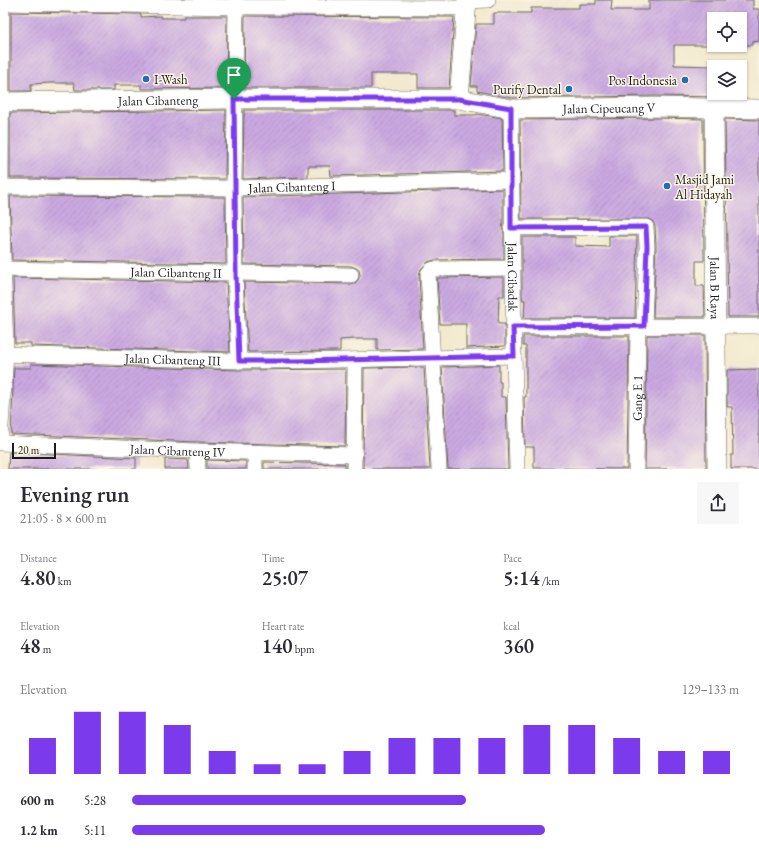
<!DOCTYPE html>
<meta charset="utf-8">
<style>
body{margin:0;font-family:"EB Garamond",serif;background:#f7f7f7;color:#2b2b33;height:100vh;display:flex;flex-direction:column;font-size:15px;white-space:nowrap}
*{box-sizing:border-box;margin:0}
p{font-size:13px;color:#7c7c81}
.icon{flex:none;width:22px;height:22px;fill:none;stroke:currentColor;stroke-width:2;stroke-linecap:round;stroke-linejoin:round}
.map{position:relative;height:469px;overflow:hidden}
.panel{display:flex;flex-direction:column;background:#fff;flex:1}
.panel>*{flex:none}
.fabs{position:absolute;left:707px;top:12px;display:grid;gap:8px}
.fabs a{display:grid;place-items:center;width:40px;height:40px;border-radius:0px;background:#fff;box-shadow:0 1px 3px #0004;font-size:20px}
.scale{position:absolute;left:12px;bottom:10px;width:44px;box-sizing:border-box;padding-left:4px;border:2px solid #1c1c1c;border-top:0;font-size:11px;line-height:14px;white-space:nowrap;color:#1c1c1c;-webkit-text-stroke:3px #fcf5e5;paint-order:stroke}
.pin{position:absolute;display:grid;place-items:center;width:34px;height:34px;color:#fff;margin:-41px -17px;border-radius:50% 50% 50% 0;rotate:-45deg;box-shadow:0 0 4px #0007}
.pin .icon{rotate:45deg}
.round{display:grid;place-items:center;flex:none;width:42px;height:42px;border-radius:0px;background:#f7f7f7}
.headline{display:flex;align-items:center;justify-content:space-between;height:68px;padding:0 20px}
h1{font-size:22px;font-weight:600;line-height:30px}
.metrics{display:grid;grid-template-columns:repeat(3,1fr);gap:6px;height:68px;padding:4px 20px}
.metrics div{display:grid;align-content:center}
.metrics b{font-size:20px;font-weight:600}
.metrics small{font-size:11px;font-weight:400}
.metrics p{font-size:11px}
.chart{height:112px;padding:8px 20px}
.chart p{display:flex;justify-content:space-between}
.chart svg{width:100%;height:72px;margin-top:4px;stroke:#7c3aed;stroke-width:6}
ul{padding:0 20px;list-style:none;font-size:13px}
li{display:grid;grid-template-columns:64px 48px 1fr;align-items:center;height:30px}
li i{height:10px;border-radius:5px;background:#7c3aed}
.map>svg:first-child{display:block}
</style>
<div class="map">
<svg width="759" height="469" viewBox="0 0 759 469">
<defs>
<pattern id="building-hatch" width="6" height="6" patternUnits="userSpaceOnUse"><rect width="6" height="6" fill="#caa9e1"/><path d="M-1 1l2-2M0 6l6-6M5 7l2-2" fill="none" stroke="#ad91c0"/></pattern>
</defs>
<rect width="100%" height="100%" fill="#fcf5e5"/>
<filter id="ink" filterUnits="userSpaceOnUse"><feTurbulence type="fractalNoise" baseFrequency=".025" numOctaves="2"/><feDisplacementMap in="SourceGraphic" scale="8" xChannelSelector="R" yChannelSelector="G"/><feConvolveMatrix kernelMatrix="1 2 1 2 8 2 1 2 1" color-interpolation-filters="sRGB"/></filter>
<filter id="wash" filterUnits="userSpaceOnUse"><feTurbulence type="fractalNoise" baseFrequency=".012" numOctaves="4" result="noise"/><feDisplacementMap in="SourceGraphic" scale="16" xChannelSelector="R" yChannelSelector="G"/><feGaussianBlur stdDeviation="0.9" result="paint"/><feColorMatrix in="noise" values="0 0 0 0 0 0 0 0 0 0 0 0 0 0 0 0 0 1.4 0 .05"/><feComposite in="paint" operator="in"/></filter>
<g filter="url(#wash)">
<rect width="100%" height="100%" fill="#f2e9ce"/>
<g id="blocks">
<!-- building -->
<path fill="url(#building-hatch)" d="M596 0H612L611 10H649V0H753V9H759V41L752 42V45H740V19H714V45H674V65L714 66V93H726V97L656 96 512 98 477 91V86H471L476 24H494V13H531V8H579V4H596Z
M11 12 141 14V17L161 16V18H184V16H227L226 88 141 89V85H114V90H75L74 83H49L31 84V91H11Z
M245 16 454 17 449 88H418V74H371V88H244Z
M226 110 225 179 10 178V113Z
M244 110H454V115H477V114L502 118 503 171 331 176 330 166H308V177L243 179Z
M656 118 703 119 704 261H696V286H704L705 317H653L656 246 655 226 653 222 650 219H521L520 120Z
M725 119 759 120V317H728Z
M503 189V223L502 228 504 233V259L434 260 428 262 421 269 419 275 423 349 377 350V339H353L340 340V351L248 352 244 282 351 284 355 283 358 280 360 275 359 270 356 268 351 266 244 264 243 197Z
M10 196 225 197 226 264 12 260Z
M609 236H637L635 318H524L525 300H523L522 296V237H575V246L609 247Z
M504 277V296H499L498 324H505V346L466 348V324H440L437 278Z
M13 278 226 282 230 352 31 346V343H15Z
M647 335H705L706 469H645Z
M523 336H629L627 469 534 468V447H525L524 397H526V346H523Z
M31 364 239 370 346 369 345 446 197 442 11 434 14 368H31Z
M499 365V382H501V397H506L508 469H448L442 367Z
M424 367 430 469H363L364 368Z
M759 369V469H731V455H733L732 407H727V370Z
M9 452 136 458V469H8Z
M165 459 188 460 189 469H165Z
M207 460 246 461V469H207Z
M264 462 345 464V469H264Z"/>
</g>
</g>
<g filter="url(#ink)">
<use href="#blocks" fill-opacity="0" stroke="#67645a" stroke-width="1"/>
<g fill="none" stroke-linecap="round" stroke-linejoin="round">
<!-- minor casing -->
<g stroke="#67645a" stroke-width="16">
<g id="minor">
<path d="M236 0 234 188 235 274 239 361"/>
<path d="M467 1 488 0"/>
<path d="M0 3 236 7 466 8"/>
<path id="s1" d="M511 109 514 356 517 469"/>
<path id="s2" d="M0 187 234 188 512 180"/>
<path d="M511 228 646 227 647 246 644 326"/>
<path id="s3" d="M0 269 351 275"/>
<path d="M513 327 759 326"/>
<path id="s4" d="M0 354 239 361H298L514 356"/>
<path d="M0 440 6 354 1 187 2 0"/>
<path id="s5" d="M0 443 197 451 355 455"/>
<path d="M197 451 198 469"/>
<path d="M255 469V453"/>
<path d="M354 469 355 360"/>
<path d="M439 469 428 274 431 270 434 269 513 268"/>
<path id="s6" d="M636 469 638 326"/>
</g>
</g>
<!-- tertiary casing -->
<g stroke="#67645a" stroke-width="20">
<g id="tertiary">
<path d="M459 99 467 0"/>
<path id="s7" d="M0 102 234 99H459L511 109 656 107 759 109"/>
<path id="s8" d="M714 108 717 469"/>
</g>
</g>
<!-- minor -->
<use href="#minor" stroke="#fff" stroke-width="15"/>
<!-- tertiary -->
<use href="#tertiary" stroke="#fff" stroke-width="19"/>
</g>
</g>
<g fill="none" stroke-linecap="round" stroke-linejoin="round" filter="url(#ink)">
<!-- route casing -->
<g stroke="#fff" stroke-width="8">
<path id="route" d="M234 99H459L511 108V228L646 227 647 246 644 326 513 327 514 356 298 361H239L236 274Z"/>
</g>
<!-- route -->
<use href="#route" stroke="#7c3aed" stroke-width="5"/>
</g>
<!-- markers -->
<g fill="#1f6fb2" stroke="#fcf5e5" stroke-width="1.5">
<circle cx="146" cy="79" r="4"/>
<circle cx="685" cy="80" r="4"/>
<circle cx="569" cy="89" r="4"/>
<circle cx="667" cy="186" r="4"/>
</g>
<g text-anchor="middle" stroke-width="3" stroke-linejoin="round" paint-order="stroke">
<!-- poi labels -->
<g font-size="13" fill="#1c1c1c" stroke="#fcf5e5" text-anchor="start">
<text x="154" y="84">I-Wash</text>
<text x="677" y="85" text-anchor="end">Pos Indonesia</text>
<text x="561" y="94" text-anchor="end">Purify Dental</text>
<text x="675" y="184">Masjid Jami<tspan x="675" dy="15">Al Hidayah</tspan></text>
</g>
<!-- street labels -->
<g font-size="13" fill="#1c1c1c" stroke="#fcf5e5">
<text dy="5" stroke="none"><textPath href="#s7" startOffset="158">Jalan Cibanteng</textPath></text>
<text dy="5" stroke="none"><textPath href="#s7" startOffset="610">Jalan Cipeucang V</textPath></text>
<text dy="5" stroke="none"><textPath href="#s2" startOffset="292">Jalan Cibanteng I</textPath></text>
<text dy="5" stroke="none"><textPath href="#s3" startOffset="176">Jalan Cibanteng II</textPath></text>
<text dy="5" stroke="none"><textPath href="#s1" startOffset="168">Jalan Cibadak</textPath></text>
<text dy="5" stroke="none"><textPath href="#s8" startOffset="180">Jalan B Raya</textPath></text>
<text dy="5" stroke="none"><textPath href="#s4" startOffset="173">Jalan Cibanteng III</textPath></text>
<text dy="5" stroke="none"><textPath href="#s6" startOffset="71">Gang E 1</textPath></text>
<text dy="5" stroke="none"><textPath href="#s5" startOffset="178">Jalan Cibanteng IV</textPath></text>
</g>
</g>
</svg>
<div class="fabs">
<a><svg class="icon" aria-label="locate" viewBox="0 0 24 24"><circle cx="12" cy="12" r="6"/><path d="M12 2v4M12 18v4M2 12h4M18 12h4"/></svg></a>
<a><svg class="icon" aria-label="layers" viewBox="0 0 24 24"><path d="M12 4l9 5-9 5-9-5zM3 14l9 5 9-5"/></svg></a>
</div>
<div class="scale">20 m</div>
<div class="pin" style="left:234px;top:99px;background:#1e9e55"><svg class="icon" aria-label="arrive" viewBox="0 0 24 24"><path d="M6 21V4h12l-3 4 3 4H6"/></svg></div>
</div>
<section class="panel">
<div class="headline"><div><h1>Evening run</h1><p>21:05 · 8 × 600 m</p></div><a class="round"><svg class="icon" aria-label="share" viewBox="0 0 24 24"><path d="M12 15V3M7 8l5-5 5 5M5 13v7h14v-7"/></svg></a></div>
<div class="metrics">
<div><p>Distance</p><b>4.80<small> km</small></b></div>
<div><p>Time</p><b>25:07</b></div>
<div><p>Pace</p><b>5:14<small> /km</small></b></div>
</div>
<div class="metrics">
<div><p>Elevation</p><b>48<small> m</small></b></div>
<div><p>Heart rate</p><b>140<small> bpm</small></b></div>
<div><p>kcal</p><b>360</b></div>
</div>
<div class="chart"><p><span>Elevation</span>129–133 m</p>
<svg viewBox="0 0 160 44" preserveAspectRatio="none"><path d="M5 44V22M15 44V6M25 44V6M35 44V14M45 44V30M55 44V38M65 44V38M75 44V30M85 44V22M95 44V22M105 44V22M115 44V14M125 44V14M135 44V22M145 44V30M155 44V30"/></svg>
</div>
<ul>
<li><b>600 m</b>5:28<i style="width:55%"></i></li>
<li><b>1.2 km</b>5:11<i style="width:68%"></i></li>
</ul>
</section>
